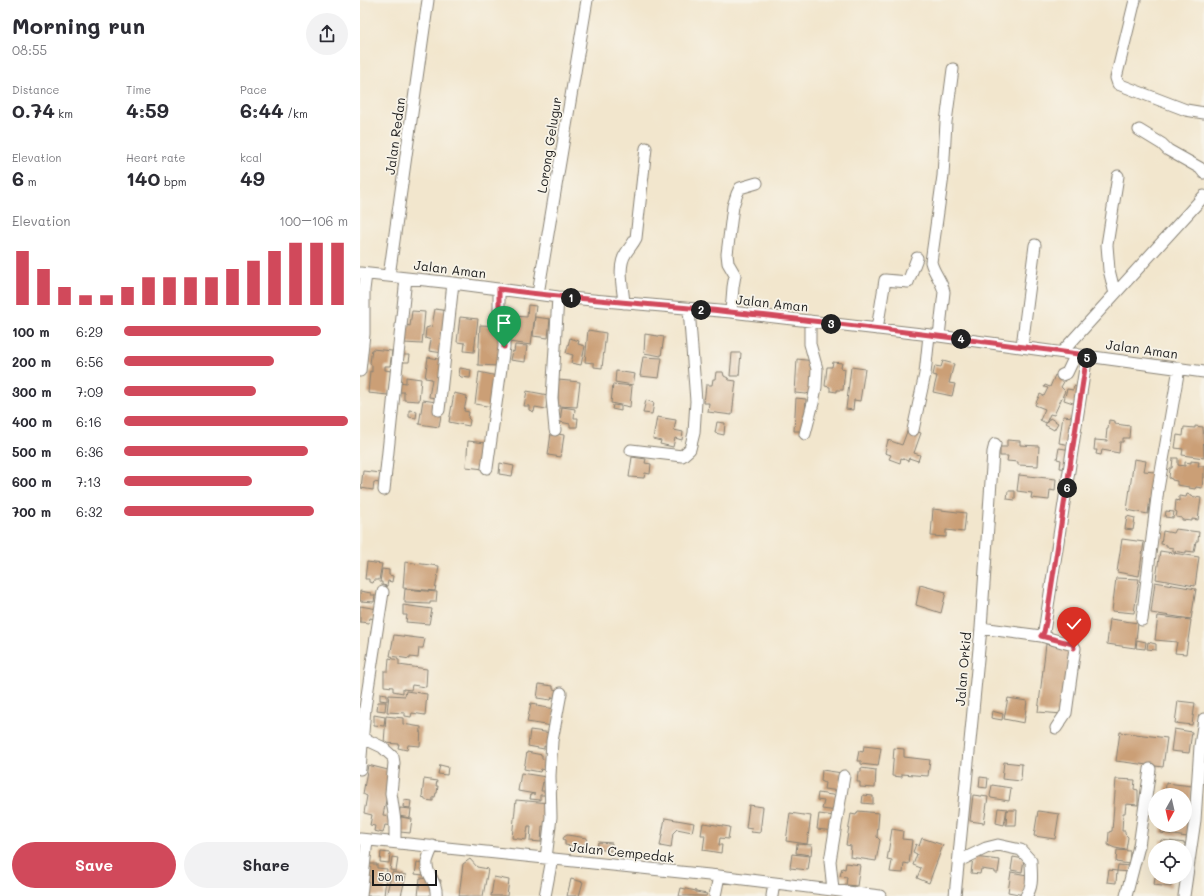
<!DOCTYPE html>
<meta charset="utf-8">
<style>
body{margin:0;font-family:Mali,sans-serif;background:#f2f2f3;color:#2b2b33;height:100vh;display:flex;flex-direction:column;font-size:15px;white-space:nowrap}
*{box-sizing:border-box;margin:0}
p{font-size:13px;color:#7c7c81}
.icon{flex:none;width:22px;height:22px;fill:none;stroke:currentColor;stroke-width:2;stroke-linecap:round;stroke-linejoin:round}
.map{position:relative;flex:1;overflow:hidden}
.sheet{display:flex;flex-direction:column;background:#fff;width:360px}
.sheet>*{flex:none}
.needle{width:26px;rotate:188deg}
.fabs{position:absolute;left:788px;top:788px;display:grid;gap:8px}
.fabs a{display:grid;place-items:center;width:44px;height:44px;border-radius:50%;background:#fff;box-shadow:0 4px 16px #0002;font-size:20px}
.scale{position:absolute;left:12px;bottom:10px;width:65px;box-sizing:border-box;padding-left:4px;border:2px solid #1c1c1c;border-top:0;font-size:11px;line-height:14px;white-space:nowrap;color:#1c1c1c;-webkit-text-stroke:3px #f7f3e8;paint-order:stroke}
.pin{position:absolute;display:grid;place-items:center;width:34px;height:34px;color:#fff;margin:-41px -17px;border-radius:50% 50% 50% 0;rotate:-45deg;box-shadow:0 0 4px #0007}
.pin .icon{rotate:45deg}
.km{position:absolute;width:20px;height:20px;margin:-10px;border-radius:50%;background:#222;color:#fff;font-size:11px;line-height:20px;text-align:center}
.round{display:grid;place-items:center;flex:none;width:42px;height:42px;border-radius:21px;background:#f2f2f3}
.summary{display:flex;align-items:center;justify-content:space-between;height:68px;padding:0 12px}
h1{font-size:22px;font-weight:700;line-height:30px}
.figures{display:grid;grid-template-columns:repeat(3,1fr);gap:6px;height:68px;padding:4px 12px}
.figures div{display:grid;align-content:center}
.figures b{font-size:20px;font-weight:700}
.figures small{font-size:11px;font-weight:400}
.figures p{font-size:11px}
.chart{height:112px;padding:8px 12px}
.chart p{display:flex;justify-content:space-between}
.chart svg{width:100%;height:72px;margin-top:4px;stroke:#d1495b;stroke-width:6}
.primary-button{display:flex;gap:8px;margin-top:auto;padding:8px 12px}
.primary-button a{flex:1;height:46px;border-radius:24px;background:#d1495b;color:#fff;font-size:16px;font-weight:700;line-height:46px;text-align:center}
.primary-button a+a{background:#f2f2f3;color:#2b2b33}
ul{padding:0 12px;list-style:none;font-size:13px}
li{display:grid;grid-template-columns:64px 48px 1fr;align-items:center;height:30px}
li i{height:10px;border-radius:5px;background:#d1495b}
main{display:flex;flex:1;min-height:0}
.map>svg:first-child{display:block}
</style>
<main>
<section class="sheet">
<div class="summary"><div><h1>Morning run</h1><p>08:55</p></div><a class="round"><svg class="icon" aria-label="share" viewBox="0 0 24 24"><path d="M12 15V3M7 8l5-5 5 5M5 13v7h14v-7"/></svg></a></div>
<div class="figures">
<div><p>Distance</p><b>0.74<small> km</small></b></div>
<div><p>Time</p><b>4:59</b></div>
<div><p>Pace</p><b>6:44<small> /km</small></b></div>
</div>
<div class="figures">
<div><p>Elevation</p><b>6<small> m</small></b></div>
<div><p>Heart rate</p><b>140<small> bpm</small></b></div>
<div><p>kcal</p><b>49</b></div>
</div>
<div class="chart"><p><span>Elevation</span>100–106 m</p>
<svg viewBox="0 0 160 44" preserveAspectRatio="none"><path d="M5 44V11M15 44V22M25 44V33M35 44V38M45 44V38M55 44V33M65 44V27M75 44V27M85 44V27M95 44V27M105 44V22M115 44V17M125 44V11M135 44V6M145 44V6M155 44V6"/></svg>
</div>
<ul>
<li><b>100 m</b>6:29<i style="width:88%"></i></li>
<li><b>200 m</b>6:56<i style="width:67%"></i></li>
<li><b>300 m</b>7:09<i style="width:59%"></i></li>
<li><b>400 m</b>6:16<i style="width:100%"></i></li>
<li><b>500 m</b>6:36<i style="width:82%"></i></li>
<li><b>600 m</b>7:13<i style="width:57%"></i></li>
<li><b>700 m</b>6:32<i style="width:85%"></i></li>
</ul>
<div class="primary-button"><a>Save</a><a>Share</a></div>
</section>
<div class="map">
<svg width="844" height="896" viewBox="0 0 844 896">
<rect width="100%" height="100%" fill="#f7f3e8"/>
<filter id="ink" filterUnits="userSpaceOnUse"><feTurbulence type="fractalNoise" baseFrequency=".025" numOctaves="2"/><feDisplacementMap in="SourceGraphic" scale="8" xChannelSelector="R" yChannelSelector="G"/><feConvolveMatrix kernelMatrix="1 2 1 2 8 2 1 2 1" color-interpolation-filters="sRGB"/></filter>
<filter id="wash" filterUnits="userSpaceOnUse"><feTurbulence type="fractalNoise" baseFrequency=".012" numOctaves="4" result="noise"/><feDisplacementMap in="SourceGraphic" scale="16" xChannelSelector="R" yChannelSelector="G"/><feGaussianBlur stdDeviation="0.9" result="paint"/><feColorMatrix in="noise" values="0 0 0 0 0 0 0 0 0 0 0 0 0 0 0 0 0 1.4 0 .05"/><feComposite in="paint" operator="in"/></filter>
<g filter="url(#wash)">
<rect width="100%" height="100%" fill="#f2e6cd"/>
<g id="blocks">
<!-- building -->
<path fill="#cb9f76" d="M168 305 176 306 171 345 149 342 153 316 167 317Z
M75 309 89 311 83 353 69 351 71 340 65 338 66 328 72 326Z
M52 311 65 312 62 344 44 343 46 325 50 326Z
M100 317 118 319 114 352 104 351 105 343 97 342Z
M175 317 190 319 188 338 173 336Z
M120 325 140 326 139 366 118 365Z
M228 330 246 333 242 368 234 367V363L225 362Z
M285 334 304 337 301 356 284 353Z
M210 338 219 341 218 344 225 346 221 365 211 363 213 355 206 353Z
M155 345 167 346 165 362 150 360 152 351 154 352Z
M12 349 32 351 30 366H25V370L31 371 28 395 8 393 10 371 12 372V365L10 363Z
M372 353H381L379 376H370Z
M43 355H50L49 362H42Z
M68 357 83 360 76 398 69 397 72 379 65 378Z
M283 357 302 358 299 378 280 376Z
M437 359 454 361 452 392 446 394 435 393Z
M583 361 594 364 589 383 595 384 592 396 573 392 577 376 573 375 575 366 581 367Z
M473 362 482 363 481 368 485 369 483 390H477V392L470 391V387L465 386 467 367H472Z
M491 367 505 369 500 401 494 400 493 410 486 409Z
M100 368 111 370 110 378 101 377 99 375Z
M256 371 275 374 273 385 255 382Z
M119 372 137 376 133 407 115 404Z
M356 372H363L364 376 368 378 369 380 376 381 372 415 348 412 349 403H344L346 385H352L353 379H355Z
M695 375 705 380 701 387 705 391 694 415 690 414 686 423 680 420 685 409 675 405 680 394 684 396 688 388 684 387 685 385 690 387Z
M46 377 61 379 59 401 44 400V392H39L40 382 46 383Z
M198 380 220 382 217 407 198 406Z
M253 384 272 386 270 407 251 403Z
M714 386 721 388 716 404 704 400 707 389 713 390Z
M167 391 188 395 186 409 175 407 174 412 169 410V406H164Z
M94 393 107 396 104 411 109 412 108 418 110 420 109 426 89 422Z
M436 398 446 399 444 431H434Z
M63 400 83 403 79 427 59 424Z
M286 400 294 403 292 414 283 413Z
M253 405 261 406V411L252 409Z
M202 407 215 409 214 418H218L217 427H210V424L200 422Z
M49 410 57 411 56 418 49 417Z
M703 416 713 417 711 445 699 443Z
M297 417 316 420 314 430 323 432 322 440 315 438 313 447 300 444 301 441 293 439Z
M690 418 698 423 694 430 685 425Z
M749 420 755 421V424L770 426 769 438H763V442H760L759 453 742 450 741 455 736 454 737 450H734L735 440 747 441V439H746L747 429H748Z
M357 422 365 423 364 435 355 433Z
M835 426 843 427 844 458 822 455 823 449 815 448 817 435 823 436 824 427 835 428Z
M548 429 561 433 554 453 560 455 558 461 549 458 548 461 541 458 540 463 529 459 531 455 525 453 528 440 542 445Z
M191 433 204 435 201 457 188 455Z
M647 440 660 441V445L679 446 678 466 658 465V462L647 461 648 456H640V447H647Z
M108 441 126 443 124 469 106 467Z
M699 448 712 450 709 469 700 468 701 460 697 459Z
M272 457 286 459 285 463 291 464 290 474 285 473 284 478 269 477Z
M813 458H818V465L825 466V462L831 463V461L839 462 838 466H844V478H843L842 488 836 487 835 489 829 488V487L817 485V481L812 480V479L809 478 810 468H812Z
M774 459 786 461 784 471 795 472 792 498H790L788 514 767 510Z
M140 463 154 466 152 476 139 474Z
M3 471 20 473 19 483 14 482 13 490 1 488Z
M659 475 696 479 695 491 690 490 689 500 671 498 672 493 657 491Z
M648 491H655V500L647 499Z
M827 494 830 495V496L841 498 838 520 832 519V521L822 520V518L816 517 817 512 815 511 816 500 819 501V496L826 497Z
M573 509 606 513 604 532 586 530V537L571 536Z
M806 511 814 512 813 518 805 517Z
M767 516 775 518 773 530 765 529Z
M815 529 839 532 838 541H836L834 552 826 551V553L813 551V548L807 547V545L801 544 803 531 813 533Z
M762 539 784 542 779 576 757 572Z
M800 551 839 557 835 586 796 579Z
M7 562 22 564 19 580H14L13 583 9 582V579H5Z
M45 562 79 566 75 591 43 588Z
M22 569 29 570V575L33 576 32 582 28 581 27 586 22 585V582H20Z
M756 578 779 579 774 613 752 611Z
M795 582 836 589 831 619 791 613Z
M560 585 586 592 581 613 556 605Z
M45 589 77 592 76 602H70V604L45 603V601L44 600Z
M0 591 11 593V595H15L14 602 0 601Z
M43 605 72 609 69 624 46 622 47 615H43Z
M0 606 18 609 16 619 10 618 9 623 0 622Z
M798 616 831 620 826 654 815 653 817 642 795 640Z
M750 619 778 623 775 648 747 644Z
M34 635 65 639 63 648H59L58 658 50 657V659L30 656Z
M777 640 786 642 785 649 776 648Z
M788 642 796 644V650L787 649Z
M686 644 710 648 702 714 678 712Z
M29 658 39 660V665L67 669 66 687 52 685 51 690 43 689V693L33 691V687L24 686V671H28Z
M179 684 193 686V689L198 690 197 698 192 697 191 700 177 698Z
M46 691 67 694 65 715 52 713 51 717 45 716V713L27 712 29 695 45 696Z
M20 693 27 694V701L20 700Z
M648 698 667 701 664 723 644 719Z
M818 701 835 703 832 725 815 723Z
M18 702H26L25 711 17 710Z
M171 703 177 704 176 706 195 709 192 726 167 722Z
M632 711 643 714 642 720 631 718Z
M14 715 25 717 24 726 14 725Z
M26 716 43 718V724L61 727 60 746 48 745 47 750 38 748 39 744 24 743Z
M814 729 832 732 829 753 811 751Z
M170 730 192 733 189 747 184 746V749L168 746Z
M760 732 807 738 803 767 756 761Z
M504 746 521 748 518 766 501 764V761H497L499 751 503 752Z
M534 748 544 749V757L570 760 568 776 542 774V777L532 776Z
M167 752 182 755V759L187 760 185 770 181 769 180 772 164 769Z
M644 762 662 764 661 781 642 779Z
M8 765 32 771 23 815 32 816 31 826 25 825 23 833 14 831 15 826 10 825 12 815 4 813 7 796 3 794Z
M80 765 88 767 87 775 78 774Z
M501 768 516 770 515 788 500 787V782H497L498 772H501Z
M462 770 482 773 480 791 464 789 465 783 461 781Z
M161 773 186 777 185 783 183 782 181 791H186L185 795H180V800L170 799 171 794H175L158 791Z
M620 777 628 778 627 788 619 787Z
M64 779 77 781 76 786H78L77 793H76L75 797H73V801L65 800V798L62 797Z
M756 779 775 780 774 789 778 790V805L766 804 765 813H763L762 831H765V834L768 837 766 850 755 848 748 845 749 832 752 831Z
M806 783 832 786 830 809H825V795H805Z
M632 785 651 788 649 801 631 798 630 796Z
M458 793 479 796 477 811 462 809 464 801 457 800Z
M503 795 513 796V804L502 803Z
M613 795 628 797 624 823 610 821Z
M44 800 51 801 50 808 43 807Z
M156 800 190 803 187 827 182 826 181 842 170 841 171 826H168L166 840 152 838Z
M389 805 403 807 400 833 391 832 392 829 386 828Z
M40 808 51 809 50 818 39 816Z
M638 808 647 809 644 825 636 823Z
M647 810H657L656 825H646Z
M498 811 519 813 517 837 520 840 516 861 490 857 491 846 486 845 491 814 496 815Z
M678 811 699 814 695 839 674 836Z
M430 813 451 816 447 844 426 841Z
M459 814 475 816 473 831 457 829Z
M825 816H829L827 837 801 833 802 825H825Z
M41 817 52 819 50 833 40 832 39 828Z
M305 818 334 823 332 832 317 829 313 833 311 848 300 846Z
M343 823 370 827 368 839 360 838 359 845H362L361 853 343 850 345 835H341Z
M532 829 543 831 542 839 552 840 549 864 544 863 543 873 530 872 532 861 527 860Z
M207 835 227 838 226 844H224V847L217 845V847L205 845V840L203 839 204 837Z
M562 838 583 845 569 883 557 878 561 868 553 865 557 854 553 852 556 844 559 846Z
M801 840 825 843V847H800Z
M238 842 252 843 251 851 237 849Z
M437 844 452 845 451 855 436 853Z
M757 850 770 851 769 864 756 862Z
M21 852 30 853 29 863 20 862Z
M432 854 450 856 448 870 430 868Z
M32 857 38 858 36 871 30 870Z
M613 857 640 860 638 873H635V871L621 869 620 874 611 873Z
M653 857 664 859 662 872 651 870Z
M110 859 117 867 128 869 123 896H99L103 864Z
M57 863 65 864 63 875 55 874Z
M486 863 500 865 497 886 486 885 487 877 480 876 482 868 485 869Z
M10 864H17V868L27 869 24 896H6Z
M758 865 771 866 770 872 757 871Z
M749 870 757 871 756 883 747 882Z
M32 872 46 875 41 896H26Z
M651 872 667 875 664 895 648 892Z
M134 877 149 880 147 896H131Z
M795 877H812L811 887 794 885Z
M60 878 81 880 79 896H58Z
M211 879 223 882 219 896H207Z
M321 888 336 891V892L347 894 346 896H319Z"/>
</g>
</g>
<g filter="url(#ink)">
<use href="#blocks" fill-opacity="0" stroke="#878174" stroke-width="1"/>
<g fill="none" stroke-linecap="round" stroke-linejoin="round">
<!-- minor casing -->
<g stroke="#878174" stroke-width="13">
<path id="minor" d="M775 0 756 78 758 84 826 110 844 113
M779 130 802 144 808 150 840 168 844 173
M0 273 93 283 198 297 371 312 579 336 844 372
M29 276 68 0
M178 294 227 0
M755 294 749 270 747 245 758 176
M264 303C263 288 257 266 266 253 269 248 273 244 276 238L286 148
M371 312 373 287 375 275 368 263 367 254 373 206 377 194 380 188 397 183
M517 329 525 280 548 282 557 258
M579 336 584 292C582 281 574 274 571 262L583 176 586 122 593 69
M662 346 675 245
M702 352 844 196
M0 371 4 334V290L6 274
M702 375 707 373 716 354
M79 410 93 283
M195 430 192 398 198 297
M553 430 565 374 569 335
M445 434 453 403 456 387 457 369 450 344V321
M271 450 322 456 330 449 334 433 336 401 329 309
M127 468 144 347V325L139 309V289
M24 490 46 278
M782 620 798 489 819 368
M621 628 681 636 684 632 727 355
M681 636 713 645 715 648 706 713 696 728
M3 738 22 747 33 757 34 763 31 793 35 821V842
M0 769 5 708 23 592
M0 839 359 876 520 896
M73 846C71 851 68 857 67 862 65 874 78 882 76 896
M186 858 191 817 190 776 192 741 201 693
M599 861 626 848 638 845 661 850 671 861C671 873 674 886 666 896
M473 890 470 861 484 776
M1 896 7 840
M185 896 192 859
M355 896 359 876
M412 896 414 883
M595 896 621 628 633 452 635 444
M766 896 779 846 790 769
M824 896 835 820 840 746 844 719"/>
</g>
<!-- minor -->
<use href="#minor" stroke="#fff" stroke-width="11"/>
</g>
</g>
<g fill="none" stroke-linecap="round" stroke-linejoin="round" filter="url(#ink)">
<!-- route casing -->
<g stroke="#fff" stroke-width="8">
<path id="route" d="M144 347V325L139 308V289C216 300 293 304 370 312 490 324 608 340 727 355L686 622 684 632 681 636 713 644 714 648"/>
</g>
<!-- route -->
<use href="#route" stroke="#d1495b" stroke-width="5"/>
</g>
<g text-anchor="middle" stroke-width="3.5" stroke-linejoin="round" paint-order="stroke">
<!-- street labels -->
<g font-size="13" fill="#1c1c1c" stroke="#f7f3e8">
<text transform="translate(35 136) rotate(-82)" y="5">Jalan Redan</text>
<text transform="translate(189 145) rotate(-81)" y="5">Lorong Gelugur</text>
<text transform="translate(90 269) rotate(7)" y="5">Jalan Aman</text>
<text transform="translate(412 303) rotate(6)" y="5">Jalan Aman</text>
<text transform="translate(782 349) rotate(8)" y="5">Jalan Aman</text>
<text transform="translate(603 669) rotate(-85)" y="5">Jalan Orkid</text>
<text transform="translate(262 852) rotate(6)" y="5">Jalan Cempedak</text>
</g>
</g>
</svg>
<div class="fabs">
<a><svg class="needle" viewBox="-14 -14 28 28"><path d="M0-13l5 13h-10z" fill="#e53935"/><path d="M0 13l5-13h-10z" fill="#7c7c81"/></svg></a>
<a><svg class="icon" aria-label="locate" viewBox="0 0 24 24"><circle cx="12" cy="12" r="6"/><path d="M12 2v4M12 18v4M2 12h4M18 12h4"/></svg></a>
</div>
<div class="scale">50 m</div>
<div class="pin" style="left:144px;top:347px;background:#1e9e55"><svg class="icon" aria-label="arrive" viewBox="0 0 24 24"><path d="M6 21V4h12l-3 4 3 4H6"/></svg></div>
<div class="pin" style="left:714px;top:648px;background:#d93025"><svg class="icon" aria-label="check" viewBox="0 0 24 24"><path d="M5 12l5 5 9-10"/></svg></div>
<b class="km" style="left:211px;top:298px">1</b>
<b class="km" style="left:341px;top:310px">2</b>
<b class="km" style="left:471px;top:324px">3</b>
<b class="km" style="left:601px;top:339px">4</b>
<b class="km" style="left:727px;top:358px">5</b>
<b class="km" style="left:707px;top:488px">6</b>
</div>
</main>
